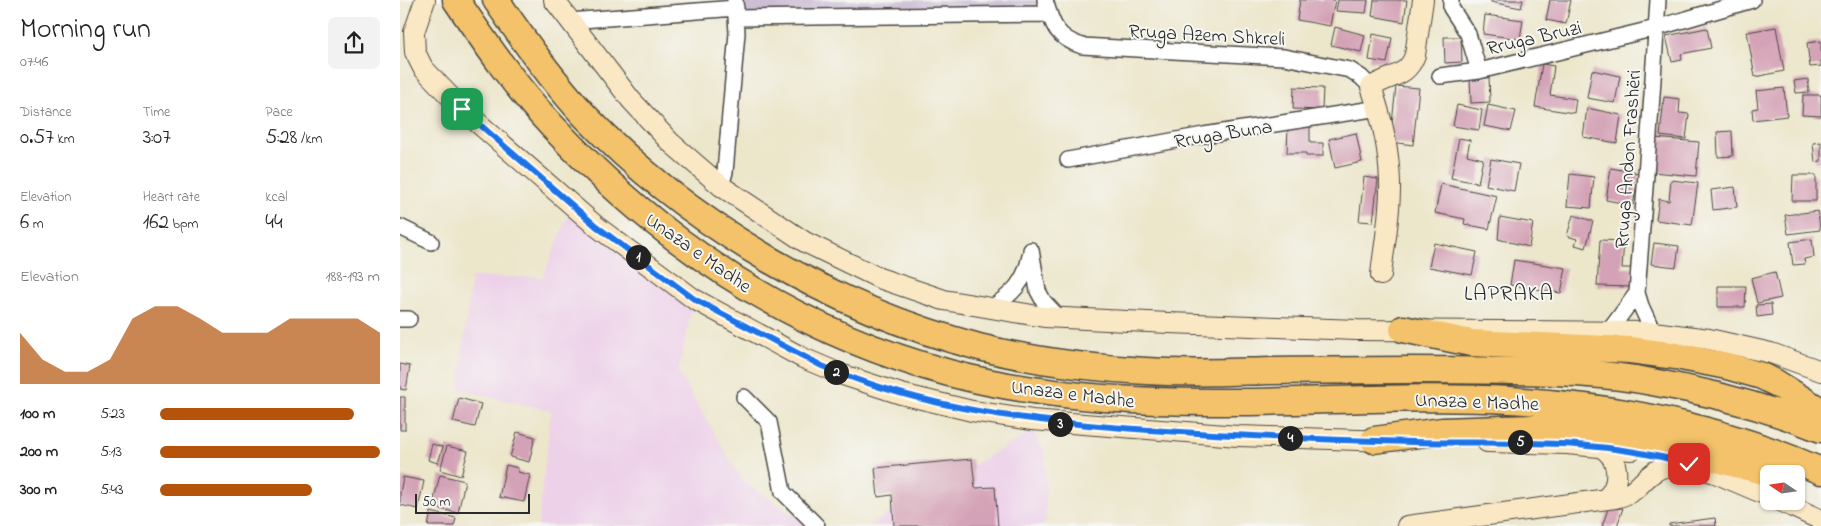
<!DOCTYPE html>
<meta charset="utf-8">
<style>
body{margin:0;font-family:"Indie Flower",sans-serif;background:#f2f2f2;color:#222;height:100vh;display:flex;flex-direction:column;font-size:19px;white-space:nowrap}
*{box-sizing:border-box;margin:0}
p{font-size:16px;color:#767676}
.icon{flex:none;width:28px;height:28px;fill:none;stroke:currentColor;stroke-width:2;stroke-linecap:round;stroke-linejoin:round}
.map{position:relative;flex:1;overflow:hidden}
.panel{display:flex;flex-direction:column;background:#fff;width:400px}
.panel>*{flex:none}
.needle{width:32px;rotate:283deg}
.buttons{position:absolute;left:1360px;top:465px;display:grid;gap:10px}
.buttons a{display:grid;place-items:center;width:45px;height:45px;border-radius:8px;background:#fff;box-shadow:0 1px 4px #0004;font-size:25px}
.scale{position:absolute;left:15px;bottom:12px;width:115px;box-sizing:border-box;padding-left:5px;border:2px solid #2b2b2b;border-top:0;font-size:14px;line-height:18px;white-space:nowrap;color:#2b2b2b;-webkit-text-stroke:4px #f6f6f2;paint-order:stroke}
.pin{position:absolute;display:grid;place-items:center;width:42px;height:42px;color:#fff;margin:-21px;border-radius:10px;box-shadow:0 2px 8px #0006}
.km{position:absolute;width:25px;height:25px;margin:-12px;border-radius:50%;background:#222;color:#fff;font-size:14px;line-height:25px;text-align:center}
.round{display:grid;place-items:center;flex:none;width:52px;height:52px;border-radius:8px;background:#f2f2f2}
.headline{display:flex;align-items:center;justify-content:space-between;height:85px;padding:0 20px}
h1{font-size:28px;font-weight:600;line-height:38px}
.figures{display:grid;grid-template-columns:repeat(3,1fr);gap:8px;height:85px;padding:5px 20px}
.figures div{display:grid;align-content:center}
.figures b{font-size:21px;font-weight:600}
.figures small{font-size:14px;font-weight:400}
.figures p{font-size:14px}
.chart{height:140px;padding:10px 20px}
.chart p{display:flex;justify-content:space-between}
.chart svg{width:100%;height:90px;margin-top:5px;fill:#b45309;opacity:.7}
ul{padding:0 20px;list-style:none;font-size:16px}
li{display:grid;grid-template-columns:80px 60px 1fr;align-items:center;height:38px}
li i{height:12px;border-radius:6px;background:#b45309}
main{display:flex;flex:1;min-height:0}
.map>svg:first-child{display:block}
</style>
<main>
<section class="panel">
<div class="headline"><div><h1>Morning run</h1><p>07:46</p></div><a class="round"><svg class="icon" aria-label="share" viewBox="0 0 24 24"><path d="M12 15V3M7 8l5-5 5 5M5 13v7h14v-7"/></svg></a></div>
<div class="figures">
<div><p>Distance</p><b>0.57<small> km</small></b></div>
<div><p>Time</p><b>3:07</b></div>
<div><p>Pace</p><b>5:28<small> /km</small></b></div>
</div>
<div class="figures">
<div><p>Elevation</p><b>6<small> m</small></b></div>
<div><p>Heart rate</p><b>162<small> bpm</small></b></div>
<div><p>kcal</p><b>44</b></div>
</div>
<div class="chart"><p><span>Elevation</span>188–193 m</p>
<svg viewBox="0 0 160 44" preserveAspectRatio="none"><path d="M0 44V19L10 32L20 38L30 38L40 32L50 12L60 6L70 6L80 12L90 19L100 19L110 19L120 12L130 12L140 12L150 12L160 19V44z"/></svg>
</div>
<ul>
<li><b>100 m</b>5:23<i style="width:88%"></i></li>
<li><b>200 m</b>5:13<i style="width:100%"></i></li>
<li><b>300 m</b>5:43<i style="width:69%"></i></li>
</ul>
</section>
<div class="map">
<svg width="1421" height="526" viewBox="0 0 1421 526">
<rect width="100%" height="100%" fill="#f6f6f2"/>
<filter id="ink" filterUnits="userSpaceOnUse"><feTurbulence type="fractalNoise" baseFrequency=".02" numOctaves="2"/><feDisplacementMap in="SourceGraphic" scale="10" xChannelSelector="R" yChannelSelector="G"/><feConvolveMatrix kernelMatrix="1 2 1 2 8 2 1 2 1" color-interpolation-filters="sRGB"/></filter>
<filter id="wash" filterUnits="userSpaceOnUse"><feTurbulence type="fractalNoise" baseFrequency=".0096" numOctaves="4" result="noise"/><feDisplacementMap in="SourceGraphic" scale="20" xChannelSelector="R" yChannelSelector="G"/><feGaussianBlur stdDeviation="1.12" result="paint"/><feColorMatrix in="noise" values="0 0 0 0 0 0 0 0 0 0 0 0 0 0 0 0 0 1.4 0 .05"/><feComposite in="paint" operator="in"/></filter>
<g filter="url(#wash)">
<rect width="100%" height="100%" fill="#ece6cb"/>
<!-- built -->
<path fill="#edd1e9" d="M170 211 294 299 278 372 342 480 409 526H138L151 411 59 389 71 277H143Z
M633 431 645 453 646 520 642 526H467Z"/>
<!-- industrial -->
<path fill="#ccbfd4" d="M335 0H645L649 14 337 18Z"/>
<g id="blocks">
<!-- building -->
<path fill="#d4a2b6" d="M900 0H935L930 26 897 20Z
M938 0H968L966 13 936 11Z
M974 0H1007L1004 22 972 16Z
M1091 0H1123L1121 8 1091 2Z
M1150 0H1171L1166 24 1146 20Z
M1085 15 1123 20 1120 39 1083 34Z
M935 27 965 35 961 52 931 45Z
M1376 27 1384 71 1355 77 1347 32Z
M1307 28 1311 48 1281 54 1282 60 1272 62 1266 36Z
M973 34 992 38 987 63 969 60Z
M1044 37H1061L1062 62 1045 63Z
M1421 41V66L1410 67 1407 43Z
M1142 64 1154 66 1150 95 1176 99 1174 113 1135 107Z
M1192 70 1220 76 1215 103 1187 98Z
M1089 77 1090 102 1071 103 1070 78Z
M1408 79 1409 92 1396 93 1394 81Z
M996 86 1019 88 1013 145 990 142Z
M894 87 923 88 922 110 893 109Z
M1384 88 1387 116 1353 120 1352 109 1358 108 1356 91Z
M1403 95H1421V116L1402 115Z
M1264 97 1280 99 1279 113 1289 114 1286 139 1260 136Z
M1057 105 1082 110 1079 130 1053 126Z
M1088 105 1116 111 1111 131 1084 126Z
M1187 108 1221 115 1217 143 1183 137Z
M888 125H910V143H923V156H906V153H887Z
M1332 131 1333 156 1318 157 1317 132Z
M956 133 962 162 935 168 929 139Z
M1059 138 1070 140 1067 155 1083 159 1078 183 1051 178Z
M1255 138 1299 142 1296 176 1252 172Z
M1421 142V161L1415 162 1413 143Z
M1091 159 1119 164 1114 191 1086 185Z
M1211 168 1239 173 1233 205 1206 200Z
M1170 174 1194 177 1191 208 1167 206Z
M1393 175H1416V201H1392Z
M964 177 978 179 973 222 959 221Z
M1271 180 1298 183 1292 225 1256 220 1259 199 1269 201Z
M1041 184 1097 196 1089 229 1064 224 1065 219 1035 213Z
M1335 187 1337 207 1313 210 1311 190Z
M1418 211 1420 230 1388 234 1385 215Z
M1173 215 1193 221 1186 248 1175 245 1177 239 1167 236Z
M1100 217 1133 223 1129 247 1098 239Z
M1412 239 1414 257 1404 259 1405 264 1393 265 1390 242Z
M1200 240 1224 241 1222 268H1233L1232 287 1197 286Z
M1034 243 1077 252 1072 275 1029 267Z
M1254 243 1279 246 1276 267 1251 264Z
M1114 260 1166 268 1161 293 1110 285Z
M1375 272 1381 298 1357 303 1351 278Z
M1318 286H1346L1345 307H1318Z
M1371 304 1372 315 1357 317 1356 305Z
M0 364 10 366 6 390 0 389Z
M0 397H5V430H0Z
M59 398 81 404 75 427 53 422Z
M117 432 135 437 129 462 110 457Z
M32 444 43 447 38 463 28 460Z
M47 446 68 451 61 476 40 470Z
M572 459 575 488 595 487 598 526H494L492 495 478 497 475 468Z
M106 465 118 468V472L130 475 124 502 99 497Z
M40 475 65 481 58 513 32 507Z
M3 477 24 481 18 509 0 505V493Z
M1223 508 1217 526H1202L1208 509Z
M31 512 56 518 54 526H28Z
M1315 518 1316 526H1269V524Z"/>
</g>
</g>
<g filter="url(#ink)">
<use href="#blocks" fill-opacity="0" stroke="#484743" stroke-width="1"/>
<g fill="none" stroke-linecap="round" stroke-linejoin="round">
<!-- street casing -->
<g stroke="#484743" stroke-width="18">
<path id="street" d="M645 0C652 24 656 38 682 46L884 57 950 70 961 77 971 87
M1051 0V8L1068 34 1079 71
M337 18 649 14
M169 21 336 8
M1040 76 1079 71 1256 28 1352 0
M668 160 804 135 979 108
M321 186 325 172 337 33 335 0
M0 227 31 242
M631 250 638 291 644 302 659 318
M591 308C613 294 625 282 630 256
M0 319H9
M1209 331 1237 293
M1253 332 1241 306 1237 293 1252 95 1258 0
M344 397 369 422 383 492 417 526"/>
</g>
<!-- secondary casing -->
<g stroke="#484743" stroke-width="22">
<path id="secondary" d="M25 0 14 32 15 52 23 68 62 109 196 226 294 299 403 358 443 375 501 394 572 411 632 420 838 436 988 441
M154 0 231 100 270 142 321 186 405 242 479 278 544 300 644 317 769 323 957 330 1253 332 1309 339 1371 353 1421 371
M981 275C984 245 991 213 990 182 989 150 982 118 971 87 989 75 1007 78 1015 55L1023 0
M1087 442 1167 444 1231 450
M1198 446C1220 455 1222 485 1205 499
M1281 462 1315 473 1369 496
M1380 501 1421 520
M1007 526 1215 498C1239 492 1236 485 1254 472 1263 465 1277 465 1289 464"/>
</g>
<!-- highway casing -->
<g stroke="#484743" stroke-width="29">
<path id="highway" d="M56 0C86 44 116 88 153 127 262 244 393 331 549 373 640 397 735 403 828 402 922 402 1017 395 1110 400 1216 406 1324 428 1421 471
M96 0C123 40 152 80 185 116 289 225 434 309 579 347 634 361 690 368 746 371 787 374 829 372 871 371 952 370 1032 369 1113 371 1159 372 1206 373 1252 382 1310 392 1366 407 1421 429
M1003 329 1071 343 1230 350 1276 356 1327 366 1362 376 1376 383 1421 411
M974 440 1042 431 1162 427 1208 434 1270 447 1374 474"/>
</g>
<!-- street -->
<use href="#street" stroke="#fff" stroke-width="15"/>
<!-- secondary -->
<use href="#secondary" stroke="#fae7c3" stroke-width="20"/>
<!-- highway -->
<use href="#highway" stroke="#f3c26a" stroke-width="26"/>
</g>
</g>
<g fill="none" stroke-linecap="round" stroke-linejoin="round" filter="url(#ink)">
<!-- route casing -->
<g stroke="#fff" stroke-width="10">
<path id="route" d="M62 109 196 226 294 299 422 366C530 411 635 422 749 430 837 436 925 440 1013 442 1109 444 1195 437 1289 464"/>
</g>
<!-- route -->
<use href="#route" stroke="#1a73e8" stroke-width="6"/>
</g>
<g text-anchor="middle" stroke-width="4" stroke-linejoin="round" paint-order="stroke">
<!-- street labels -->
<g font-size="20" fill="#2b2b2b" stroke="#f6f6f2">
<text transform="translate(807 34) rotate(3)" y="7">Rruga Azem Shkreli</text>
<text transform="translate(1134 37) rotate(-13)" y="7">Rruga Bruzi</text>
<text transform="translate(823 133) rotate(-9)" y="7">Rruga Buna</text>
<text transform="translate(1227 159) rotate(-86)" y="7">Rruga Andon Frashëri</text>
<text transform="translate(299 252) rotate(35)" y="7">Unaza e Madhe</text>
<text transform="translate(673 393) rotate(7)" y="7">Unaza e Madhe</text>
<text transform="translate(1077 401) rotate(2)" y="7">Unaza e Madhe</text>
</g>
<!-- quarter labels -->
<g font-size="22" letter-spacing="1" fill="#2b2b2b" stroke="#f6f6f2">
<text x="1109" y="300">LAPRAKA</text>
</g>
</g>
</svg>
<div class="buttons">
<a><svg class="needle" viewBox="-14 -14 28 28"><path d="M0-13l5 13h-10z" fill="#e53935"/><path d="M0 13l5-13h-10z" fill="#767676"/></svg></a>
</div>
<div class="scale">50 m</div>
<div class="pin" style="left:62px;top:109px;background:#1e9e55"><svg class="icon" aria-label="arrive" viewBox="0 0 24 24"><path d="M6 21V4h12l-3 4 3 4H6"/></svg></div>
<div class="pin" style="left:1289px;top:464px;background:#d93025"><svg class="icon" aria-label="check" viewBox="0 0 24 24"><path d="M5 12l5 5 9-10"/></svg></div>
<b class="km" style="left:238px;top:257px">1</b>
<b class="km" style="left:436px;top:372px">2</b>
<b class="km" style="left:660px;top:424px">3</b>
<b class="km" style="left:890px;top:438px">4</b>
<b class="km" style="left:1120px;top:442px">5</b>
</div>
</main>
